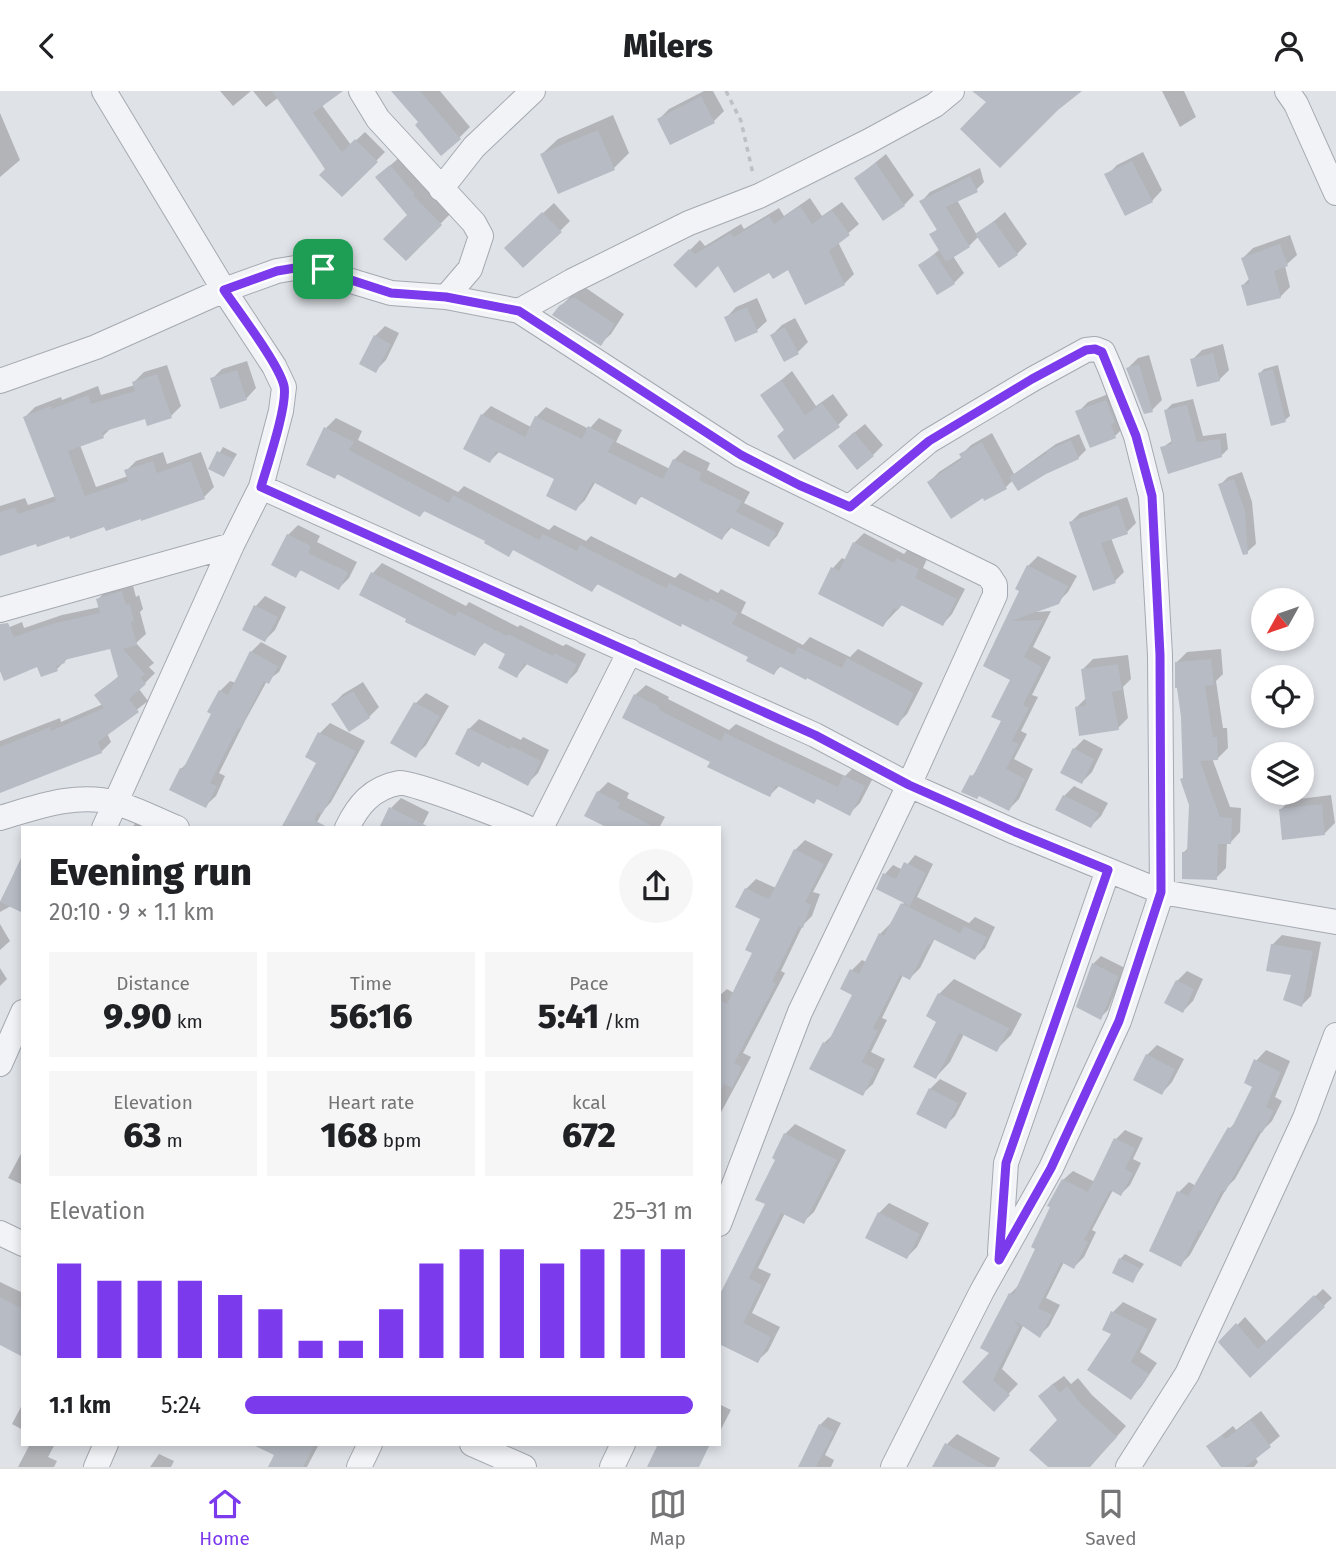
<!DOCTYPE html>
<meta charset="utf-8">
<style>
body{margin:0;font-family:"Fira Sans",sans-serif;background:#f6f6f6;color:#202124;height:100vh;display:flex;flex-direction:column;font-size:26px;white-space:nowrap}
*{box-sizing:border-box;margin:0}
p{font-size:23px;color:#757577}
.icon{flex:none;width:38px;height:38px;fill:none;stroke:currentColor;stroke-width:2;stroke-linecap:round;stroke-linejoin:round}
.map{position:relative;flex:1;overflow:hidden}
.panel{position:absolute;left:21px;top:735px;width:700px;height:620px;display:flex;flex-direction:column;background:#fff;border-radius:0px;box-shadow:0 4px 10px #0003}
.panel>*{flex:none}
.needle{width:46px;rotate:230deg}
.controls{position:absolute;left:1251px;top:497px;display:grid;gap:14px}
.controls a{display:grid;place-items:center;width:63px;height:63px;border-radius:50%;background:#fff;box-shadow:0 4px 10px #0003;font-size:35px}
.pin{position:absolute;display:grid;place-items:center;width:60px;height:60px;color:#fff;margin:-30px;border-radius:14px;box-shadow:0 4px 10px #0006}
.round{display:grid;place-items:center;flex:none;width:74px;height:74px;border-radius:37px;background:#f6f6f6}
.head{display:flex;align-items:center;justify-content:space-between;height:119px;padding:0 28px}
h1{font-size:38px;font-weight:800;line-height:52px}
.figures{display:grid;grid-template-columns:repeat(3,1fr);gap:10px;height:119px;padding:7px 28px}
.figures div{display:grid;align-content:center;border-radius:0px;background:#f6f6f6;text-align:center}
.figures b{font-size:35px;font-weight:800}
.figures small{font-size:19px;font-weight:400}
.figures p{font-size:19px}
.chart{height:196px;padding:14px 28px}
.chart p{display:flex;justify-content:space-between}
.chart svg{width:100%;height:126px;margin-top:7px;stroke:#7c3aed;stroke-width:6}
ul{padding:0 28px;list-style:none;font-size:23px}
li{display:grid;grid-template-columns:112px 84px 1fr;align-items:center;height:52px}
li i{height:18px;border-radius:9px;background:#7c3aed}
header{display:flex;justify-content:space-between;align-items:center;height:91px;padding:0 28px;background:#fff;font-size:32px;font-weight:800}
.dock{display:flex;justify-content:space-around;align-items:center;height:98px;border-top:2px solid #e0e0e0;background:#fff;font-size:19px;color:#757577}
.dock a{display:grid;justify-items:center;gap:4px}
.dock .active{color:#7c3aed}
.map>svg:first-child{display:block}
</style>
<header><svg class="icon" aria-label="back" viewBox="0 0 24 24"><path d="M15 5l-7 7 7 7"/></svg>Milers<svg class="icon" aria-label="person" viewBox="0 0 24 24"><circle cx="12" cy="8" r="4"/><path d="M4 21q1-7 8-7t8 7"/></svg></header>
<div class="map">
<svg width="1336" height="1376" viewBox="0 0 1336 1376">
<rect width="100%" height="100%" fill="#dfe2e7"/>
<!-- shadow -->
<path fill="#0003" d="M220 0H251L233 15Z
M253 0H338L321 13 351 54 365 41 385 61 342 104 279 6 266 16Z
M393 0H440L470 36 459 47 420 31Z
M704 0H713L724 20 714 30 659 28 669 18Z
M1162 0H1184L1196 26 1180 36Z
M0 22 20 69 0 86Z
M613 24 629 62 614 77 542 63 558 48Z
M1143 61 1162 99 1152 110 1107 84 1117 74Z
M886 63 914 104 904 114 856 87Z
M401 65 451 122 406 168 409 124 377 86Z
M980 77 984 91 974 101 957 109 977 144 1005 121 1027 153 1017 163 979 145 969 155 953 165 964 182 954 192 920 175 940 158 932 144 938 137 921 111 930 101Z
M810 107 822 125 842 111 859 133 838 151 854 183 844 193 788 176 769 179 719 172 675 174 700 149 705 155 741 133 744 138 779 117 784 125Z
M554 112 570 130 560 140 516 147Z
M1290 144 1297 164 1285 175 1290 196 1280 206 1243 194 1250 187 1243 167 1253 157Z
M586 197 624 223 611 243 600 253 560 216 571 205Z
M757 207 767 230 756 240 726 227 736 216Z
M795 227 808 251 798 261 772 244 782 234Z
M385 235 399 242 386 269 376 279 375 245Z
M1223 253 1229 279 1219 289 1192 269 1202 259Z
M1149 264 1162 309 1152 319 1128 277 1138 267Z
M247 270 256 297 246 308 212 288 222 278Z
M167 274 181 315 171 325 146 326 113 335 103 345 80 354 96 396 128 385 126 380 136 370 163 361 167 373 201 361 214 396 204 406 142 426 37 451 0 455V415L25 407 28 414 56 405 25 326 35 316 61 306 62 309 98 295 101 304 135 294 134 291 144 281Z
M1278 274 1290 325 1285 329 1260 282 1264 278Z
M792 280 816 315 833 303 848 324 838 334 786 338 762 305Z
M1116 300 1125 335 1115 345 1078 321 1088 311Z
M1193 308 1203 345 1226 342 1228 358 1221 365 1162 357 1173 349 1165 320 1172 313Z
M491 315 531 336 536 326 546 316 589 338 599 327 622 339 616 351 670 378 674 369 684 359 710 372 707 379 750 401 744 412 784 432 777 445 768 454 732 436 722 447 643 404 636 411 596 390 585 409 576 418 556 388 500 360 490 370 482 324Z
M336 327 362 340 358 349 458 401 464 395 549 439 554 434 586 450 591 445 675 487 680 482 718 502 721 498 746 511 741 522 803 554 810 546 850 566 858 558 923 592 907 623 897 633 808 585 782 574 774 582 750 565 599 492 592 499 514 458 509 463 487 450 426 419 420 424 339 382 335 386 326 337Z
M865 333 883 354 873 364 850 345Z
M992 342 1014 383 1056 353 1079 343 1086 359 1078 367 1013 389 1006 396 985 408 983 404 929 391 939 381 962 366 961 364 971 354Z
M223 356 237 363 224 384 211 377Z
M1242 381 1252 411 1256 453 1247 461 1220 394 1228 386Z
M1127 406 1136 432 1127 441 1111 447 1124 481 1115 490 1071 431 1080 422Z
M298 434 320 445 317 451 357 471 349 487 339 497 302 478 296 484 288 444Z
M864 442 904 463 908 458 927 468 923 477 965 498 952 523 943 533 903 513 883 534 820 502 833 477 842 467 846 469 854 452Z
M1038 465 1077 485 1068 501 1058 511 1035 521 1051 520 1033 556 1051 566 1032 604 1038 606 1021 640 1027 643 1014 668 1033 678 1019 708 1009 718 972 685 980 677 1003 630 1012 588 985 575 1021 499 1028 475Z
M382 472 466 515 469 511 518 536 520 534 563 555 566 553 586 563 577 581 567 591 528 572 517 585 508 562 486 550 474 563 372 483Z
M132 491 136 506 139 504 143 518 140 521 146 543 136 552 154 572 149 576 155 582 139 598 148 610 107 642 111 651 101 661 0 690V650L60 627 61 631 103 613 96 604 119 585 111 556 67 568 57 578 38 573 0 576V540L22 531 24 537 62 524 100 516 98 508 108 498Z
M265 505 286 516 275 539 265 549 255 516Z
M261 551 287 565 279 581 267 590 245 630 219 682 225 685 216 705 205 715 181 678 188 671 213 622 220 600 230 590 236 592 251 561Z
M1221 558 1223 583 1216 590 1223 637H1227L1228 657 1218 667H1212L1230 716 1241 717 1240 741 1230 752 1227 751 1226 777 1216 787 1184 761 1189 756 1191 714 1185 686 1183 626 1177 571 1187 561Z
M1128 564 1131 588 1123 596 1128 627 1118 637 1077 616 1087 606 1083 578 1093 568Z
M363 591 379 616 369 626 333 613 343 603Z
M646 594 669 606 668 608 729 639 736 633 845 685 855 675 874 685 860 712 850 722 818 706 780 694 770 704 712 671 635 604Z
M426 602 449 615 426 654 416 664 393 651 416 612Z
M479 628 521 649 523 646 549 659 538 682 528 692 483 670 479 674 469 638Z
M330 632 365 650 331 711 323 720 314 737H283L318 671 308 666 320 642Z
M1084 648 1103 658 1092 681 1082 691 1074 658Z
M608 691 629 702 627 707 665 726 659 737H612L598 701Z
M1074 695 1108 712 1101 725 1091 735 1064 705Z
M1331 704 1335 732 1325 742 1280 719 1291 709Z
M401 707 429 721 421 737 391 717Z
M140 728 150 737H131Z
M805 749 833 763 813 801 820 803 812 825 803 834 781 880 785 882 743 962 751 966 719 1025V905L727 898 734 902 754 862 763 827 746 798 756 788 776 797 795 759Z
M915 764 933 773 917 806 969 832 975 826 995 836 985 857 975 867 935 847 920 877 910 887 903 884 882 927 887 929 871 961 885 968 873 993 862 1003 824 952 835 942 854 903 852 879 862 869 866 871 880 843 890 833 905 810 885 783 893 774 903 779Z
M23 767 11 815 0 821V811Z
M0 833 10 850 0 859Z
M1282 844 1321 851 1311 905 1302 914 1293 883 1272 854Z
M1101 865 1125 877 1108 919 1100 927 1093 873Z
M0 877 7 888 0 895Z
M1187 880 1203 888 1193 910 1183 920 1177 890Z
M954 888 1022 923 1011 944 996 959 964 943 950 971 936 986 939 903Z
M1157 954 1184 968 1172 991 1162 1002 1147 964Z
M1266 959 1290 970 1275 1006 1282 1010 1272 1030 1262 1040 1235 1088 1227 1096 1190 1164 1180 1174 1179 1101 1189 1091 1196 1095 1229 1038 1236 1031 1254 995 1256 970Z
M940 988 967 1002 955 1025 945 1035 930 998Z
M795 1033 846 1059 814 1121 803 1131 785 1122 758 1177 771 1183 752 1222 780 1236 768 1260 757 1270 719 1251 767 1113 785 1043Z
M1125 1039 1143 1047 1133 1068 1141 1072 1130 1094 1121 1103 1113 1099 1092 1139 1096 1141 1084 1166 1074 1176 1064 1171 1046 1207 1060 1214 1049 1235 1040 1244 1024 1233 1002 1278 1018 1293 994 1318 992 1261 1010 1203 1019 1194 1037 1157 1063 1089 1073 1080 1095 1091 1116 1048Z
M23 1059V1094L8 1087Z
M889 1112 929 1132 917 1156 907 1166 879 1122Z
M1125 1163 1144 1173 1132 1190 1120 1168Z
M0 1191 23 1202V1261L0 1252Z
M1323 1198 1332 1207 1250 1284 1221 1251 1245 1226 1267 1251Z
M1123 1211 1157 1228 1140 1261 1157 1272 1141 1296 1131 1306 1113 1242V1221Z
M1064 1285 1071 1293 1078 1287 1092 1304 1126 1335 1090 1376H1051L1059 1329 1050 1295Z
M23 1312V1339L12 1333Z
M719 1313 731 1319 719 1342Z
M1261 1320 1280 1345 1255 1366 1258 1371 1254 1376H1223L1208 1355 1233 1335 1236 1339Z
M828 1326 841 1332 825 1364 834 1369 831 1376H800L820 1334Z
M957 1343 1000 1367 995 1376H934L947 1353Z
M30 1353H55L48 1366 57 1370 54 1376H18Z
M255 1353H319L307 1376H270L277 1364Z
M159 1363 174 1370 171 1376H150Z"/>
<!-- building -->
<path fill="#b6bbc4" d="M272 0H343L313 22 342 61 355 48 378 71 342 106 319 84 325 78Z
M391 0H420L461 48 441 65 415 34 418 31Z
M972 0H1082L1058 19 1000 77 960 38 986 11Z
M701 5 715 32 670 54 657 28Z
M598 39 615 79 558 103 540 63Z
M1132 70 1153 111 1125 125 1104 83Z
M876 72 905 115 883 130 854 87Z
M390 74 415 103 413 104 442 134 406 170 383 148 407 124 375 86Z
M970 85 978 101 946 116 970 156 946 171 929 143 937 139 919 110Z
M800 115 812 133 832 119 850 144 829 160 845 194 805 214 788 179 773 188 769 182 734 202 718 175 696 197 673 174 689 158 695 163 731 142 734 146 769 125 774 133Z
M542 121 562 141 523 177 504 157Z
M994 130 1018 164 999 177 975 143Z
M1280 153 1288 175 1274 180 1281 207 1247 215 1241 194 1250 192 1241 167Z
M935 163 955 193 937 204 918 174Z
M574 206 615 233 601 255 552 224 559 215Z
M747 216 758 241 735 251 724 226Z
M785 236 799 263 784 271 770 244Z
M374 244 391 253 376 282 359 273Z
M1213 262 1220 290 1197 296 1190 268Z
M1139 273 1153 321 1144 323 1126 277Z
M1273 278 1286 331 1271 335 1258 282Z
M237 279 247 309 220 318 210 287Z
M157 283 172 327 147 335 145 328 102 341 104 347 68 360 85 405 128 390 124 379 153 370 157 382 191 370 205 408 141 430V428L106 440 104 436 70 448 69 445 37 456 36 453 0 465V421L15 416 18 423 56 410 23 326 50 315 52 318 88 304 91 313 135 300 132 291Z
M781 289 805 324 822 312 840 336 794 369 777 345 784 339 760 304Z
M1106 309 1115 332 1111 333 1116 347 1090 357 1075 320Z
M1187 314 1197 351 1220 348 1222 366 1168 383 1160 356 1172 353 1164 319Z
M481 323 525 346 535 325 582 348 588 335 614 349 608 361 663 388 673 368 702 382 699 389 742 410 736 421 776 441 769 456 729 436 722 449 640 405 636 414 593 391 576 420 546 405 554 388 496 360 490 372 463 358Z
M324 336 354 351 349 359 449 412 453 404 539 449 543 443 577 460 580 454 666 497 669 492 708 511 710 507 738 522 732 533 794 564 798 556 842 577 847 567 914 602 898 635 807 587 806 589 779 575 774 584 746 570 748 566 682 533 681 536 597 493 592 501 513 459 509 466 484 452 485 450 424 420 420 426 337 383 335 388 306 374Z
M854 341 874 365 857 379 838 355Z
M1071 349 1079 368 1046 383 1018 400 1009 386 1047 362 1046 360Z
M982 351 1007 398 984 410 983 407 951 428 927 391 962 368 959 363Z
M217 360 234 368 224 386 208 378Z
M1234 388 1245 420 1248 463 1243 464 1218 393Z
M1118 414 1128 443 1101 452 1116 492 1093 500 1069 431Z
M287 443 311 455 308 462 348 481 339 499 300 479 296 487 271 474Z
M853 451 894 472 897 467 919 478 915 487 957 508 943 535 901 514 898 519 894 517 883 536 818 503 831 476 839 480Z
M1027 474 1068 495 1059 513 1011 530 1043 529 1024 566 1042 576 1023 614 1029 617 1012 650 1019 653 1006 678 1025 688 1009 720 979 705 977 708 961 701 970 684 973 685 1001 630 991 626 1010 589 983 575 1019 500 1015 498Z
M371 481 455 525 458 520 507 545 508 543 553 565 554 562 577 573 567 593 524 572 517 587 498 577 505 563 483 551 475 565 405 531 406 528 359 504Z
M122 500 126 514 130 513 134 530 131 531 137 554 123 558 145 583 141 587 146 593 129 608 139 621 98 651 102 662 0 702V656L50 636 51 640 104 617 94 604 118 586 110 558 64 569 65 572 56 575 58 580 41 586 37 576 4 590 0 580V533L8 532 14 546 51 533 100 522 96 508Z
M254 514 278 526 265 551 242 539Z
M250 560 278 575 269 593 264 590 240 638 238 637 210 692 217 695 206 717 169 699 180 677 183 678 211 623 207 621 219 599 228 604Z
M1211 568 1214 594 1205 595 1213 646H1217L1218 669 1200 670 1220 726 1232 727 1231 753H1218L1217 789 1182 788V761H1187L1189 714 1180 688 1183 687 1181 626 1177 597H1175V571Z
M1118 573 1122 599 1112 601 1119 639 1079 645 1075 616 1086 614 1081 578Z
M353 600 370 627 349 641 331 613Z
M634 603 660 616 659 619 721 650 725 642 838 696 843 684 865 695 850 725 817 708 814 713 776 694 770 706 707 676 710 671 622 627Z
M414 611 440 625 416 667 390 652Z
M468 637 510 658 511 655 541 670 528 695 482 671 479 676 455 663Z
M318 641 356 660 322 723 318 721 314 729 329 737H281L316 672 305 666Z
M1073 657 1094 668 1082 693 1060 682Z
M597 700 620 712 618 717 656 737H608L584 725Z
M1063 704 1099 722 1091 737 1055 719Z
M1322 713 1325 744 1282 749 1279 718Z
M389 716 431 737H379Z
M794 758 824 773 805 811 811 813 803 837 799 835 772 891 776 893 734 972 742 976 732 997 724 993 719 1002V909L727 913 752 862 745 859 760 828 735 816 745 797 769 808Z
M23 763V822L0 811Z
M904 771 926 782 910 815 876 798 883 782 896 788Z
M901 812 960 842 964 835 987 846 975 869 933 848 930 854 928 853 910 889 900 884 873 937 878 940 862 971 876 978 863 1005 809 978 823 951 827 953 852 904 840 898 850 878 859 883 879 842 884 845Z
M1271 853 1313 860 1302 916 1283 909 1291 884 1266 880Z
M1092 872 1118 885 1101 929 1076 916Z
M1176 889 1194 898 1183 922 1164 912Z
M938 902 1009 937 997 961 959 942 936 988 913 976 936 931 926 925Z
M1146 963 1175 978 1162 1004 1133 989Z
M1254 968 1281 981 1266 1016 1274 1020 1262 1042 1259 1040 1225 1101 1222 1099 1202 1140 1199 1139 1181 1176 1149 1160 1177 1100 1188 1105 1228 1036 1231 1038 1252 996 1244 992Z
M929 997 958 1012 946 1038 916 1023Z
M784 1042 837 1069 804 1133 781 1122 749 1187 762 1194 743 1232 771 1246 758 1272 719 1253V1205L765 1113 755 1109 775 1069 772 1067Z
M1114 1047 1135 1057 1125 1078 1133 1082 1121 1105 1110 1099 1084 1149 1088 1151 1074 1178 1061 1171 1038 1217 1052 1224 1040 1247 1014 1229 1019 1236 993 1289 1010 1304 994 1321 962 1291 989 1262 980 1257 1009 1202 1013 1204 1035 1158 1031 1156 1050 1116 1047 1115 1062 1088 1088 1101Z
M878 1121 920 1143 907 1168 865 1147Z
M1119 1167 1140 1177 1133 1192 1112 1182Z
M1314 1204 1325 1216 1250 1287 1218 1251 1236 1232 1258 1258Z
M0 1206 23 1218V1266L0 1254Z
M1111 1220 1148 1238 1131 1271 1149 1283 1131 1309 1087 1279 1111 1243 1102 1239Z
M1053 1293 1060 1302 1067 1295 1082 1314 1117 1346 1089 1376H1048L1029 1359 1057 1329 1038 1305Z
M1251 1329 1271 1356 1245 1376H1221L1206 1355 1222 1344 1225 1348Z
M819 1333 834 1341 816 1376H798Z
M945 1352 988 1376H932Z
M251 1353H315L303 1376H268L274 1364Z
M658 1353H710L699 1376H647Z"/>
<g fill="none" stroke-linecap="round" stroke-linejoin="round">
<!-- minor casing -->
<g stroke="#a5a9b1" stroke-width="26">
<path id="minor" d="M104 0 224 199 274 275 284 296 281 320 261 396
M361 0 378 28 474 132 481 145 470 178 446 206
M1287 0 1296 13 1336 102
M441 98 474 56 533 0
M519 220 572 190 689 132 759 105 869 50 935 14 952 0
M0 290 96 256 224 199 277 180 301 176 323 178 348 189 391 202 446 206 519 220 741 364 989 485 995 494V504L909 694 800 921 719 1133
M850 416 929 350 1033 288 1086 259 1095 258 1103 261 1110 277 1136 345 1151 405 1160 564 1162 801 1119 930 1051 1077 982 1200 893 1376
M0 519 232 454
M0 727C37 716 77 701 116 712 137 718 157 729 177 737
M104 737 232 454 261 396 815 644 909 694 1015 741 1162 801 1336 831
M347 737C358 714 372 697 399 692 412 690 511 729 528 737
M541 737 630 560
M0 973 23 921
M0 1142 23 1153
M1000 1161 1006 1072 1108 779
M472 1353 524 1376
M96 1376 106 1353
M359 1376 370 1353
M612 1376 623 1353
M1128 1376 1187 1283 1305 1027 1336 944"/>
</g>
<!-- path -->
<path stroke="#bdc0c6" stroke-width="3.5" stroke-dasharray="5 5" stroke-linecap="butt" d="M726 0 741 30 753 83"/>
<!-- minor -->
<use href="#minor" stroke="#f1f3f6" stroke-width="24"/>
</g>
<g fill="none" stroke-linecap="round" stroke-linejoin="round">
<!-- route casing -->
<g stroke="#fff" stroke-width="14">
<path id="route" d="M301 176 323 178 348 188 391 202 446 206 519 220 741 364 799 394 850 416 929 350 1032 288 1086 259 1095 258 1102 261 1136 345 1152 405 1160 564 1161 801 1119 930 1051 1077 999 1169 1006 1072 1108 779 1015 741 909 694 815 644 261 396C267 375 288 314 284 295 279 273 238 220 224 199L277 180Z"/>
</g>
<!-- route -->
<use href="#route" stroke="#7c3aed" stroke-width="9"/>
</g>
</svg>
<div class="controls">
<a><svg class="needle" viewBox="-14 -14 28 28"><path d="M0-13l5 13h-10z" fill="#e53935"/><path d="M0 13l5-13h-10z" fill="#757577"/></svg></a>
<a><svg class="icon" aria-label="locate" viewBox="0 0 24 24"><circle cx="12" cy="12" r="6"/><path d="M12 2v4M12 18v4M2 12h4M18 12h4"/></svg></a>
<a><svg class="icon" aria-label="layers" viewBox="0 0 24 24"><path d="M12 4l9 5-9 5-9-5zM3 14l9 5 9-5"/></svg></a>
</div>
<div class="pin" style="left:323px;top:178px;background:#1e9e55"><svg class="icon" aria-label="arrive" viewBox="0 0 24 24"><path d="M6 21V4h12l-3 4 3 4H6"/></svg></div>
<section class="panel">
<div class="head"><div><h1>Evening run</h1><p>20:10 · 9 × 1.1 km</p></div><a class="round"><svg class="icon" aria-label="share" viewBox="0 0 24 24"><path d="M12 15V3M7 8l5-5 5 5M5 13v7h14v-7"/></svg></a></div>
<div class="figures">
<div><p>Distance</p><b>9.90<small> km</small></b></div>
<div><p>Time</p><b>56:16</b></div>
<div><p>Pace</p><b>5:41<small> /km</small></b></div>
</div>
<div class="figures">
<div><p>Elevation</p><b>63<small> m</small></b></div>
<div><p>Heart rate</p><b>168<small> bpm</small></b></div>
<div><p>kcal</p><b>672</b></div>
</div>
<div class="chart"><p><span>Elevation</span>25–31 m</p>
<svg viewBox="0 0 160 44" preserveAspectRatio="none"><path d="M5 44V11M15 44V17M25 44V17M35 44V17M45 44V22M55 44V27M65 44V38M75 44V38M85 44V27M95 44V11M105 44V6M115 44V6M125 44V11M135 44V6M145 44V6M155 44V6"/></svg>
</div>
<ul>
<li><b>1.1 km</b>5:24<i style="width:100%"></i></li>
</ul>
</section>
</div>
<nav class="dock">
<a class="active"><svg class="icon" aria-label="home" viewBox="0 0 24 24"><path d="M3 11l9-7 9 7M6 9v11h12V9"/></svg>Home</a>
<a><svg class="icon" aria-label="map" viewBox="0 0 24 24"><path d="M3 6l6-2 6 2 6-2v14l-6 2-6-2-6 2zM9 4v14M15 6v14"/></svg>Map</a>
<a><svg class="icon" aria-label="saved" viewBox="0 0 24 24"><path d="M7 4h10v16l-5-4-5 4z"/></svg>Saved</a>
</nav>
